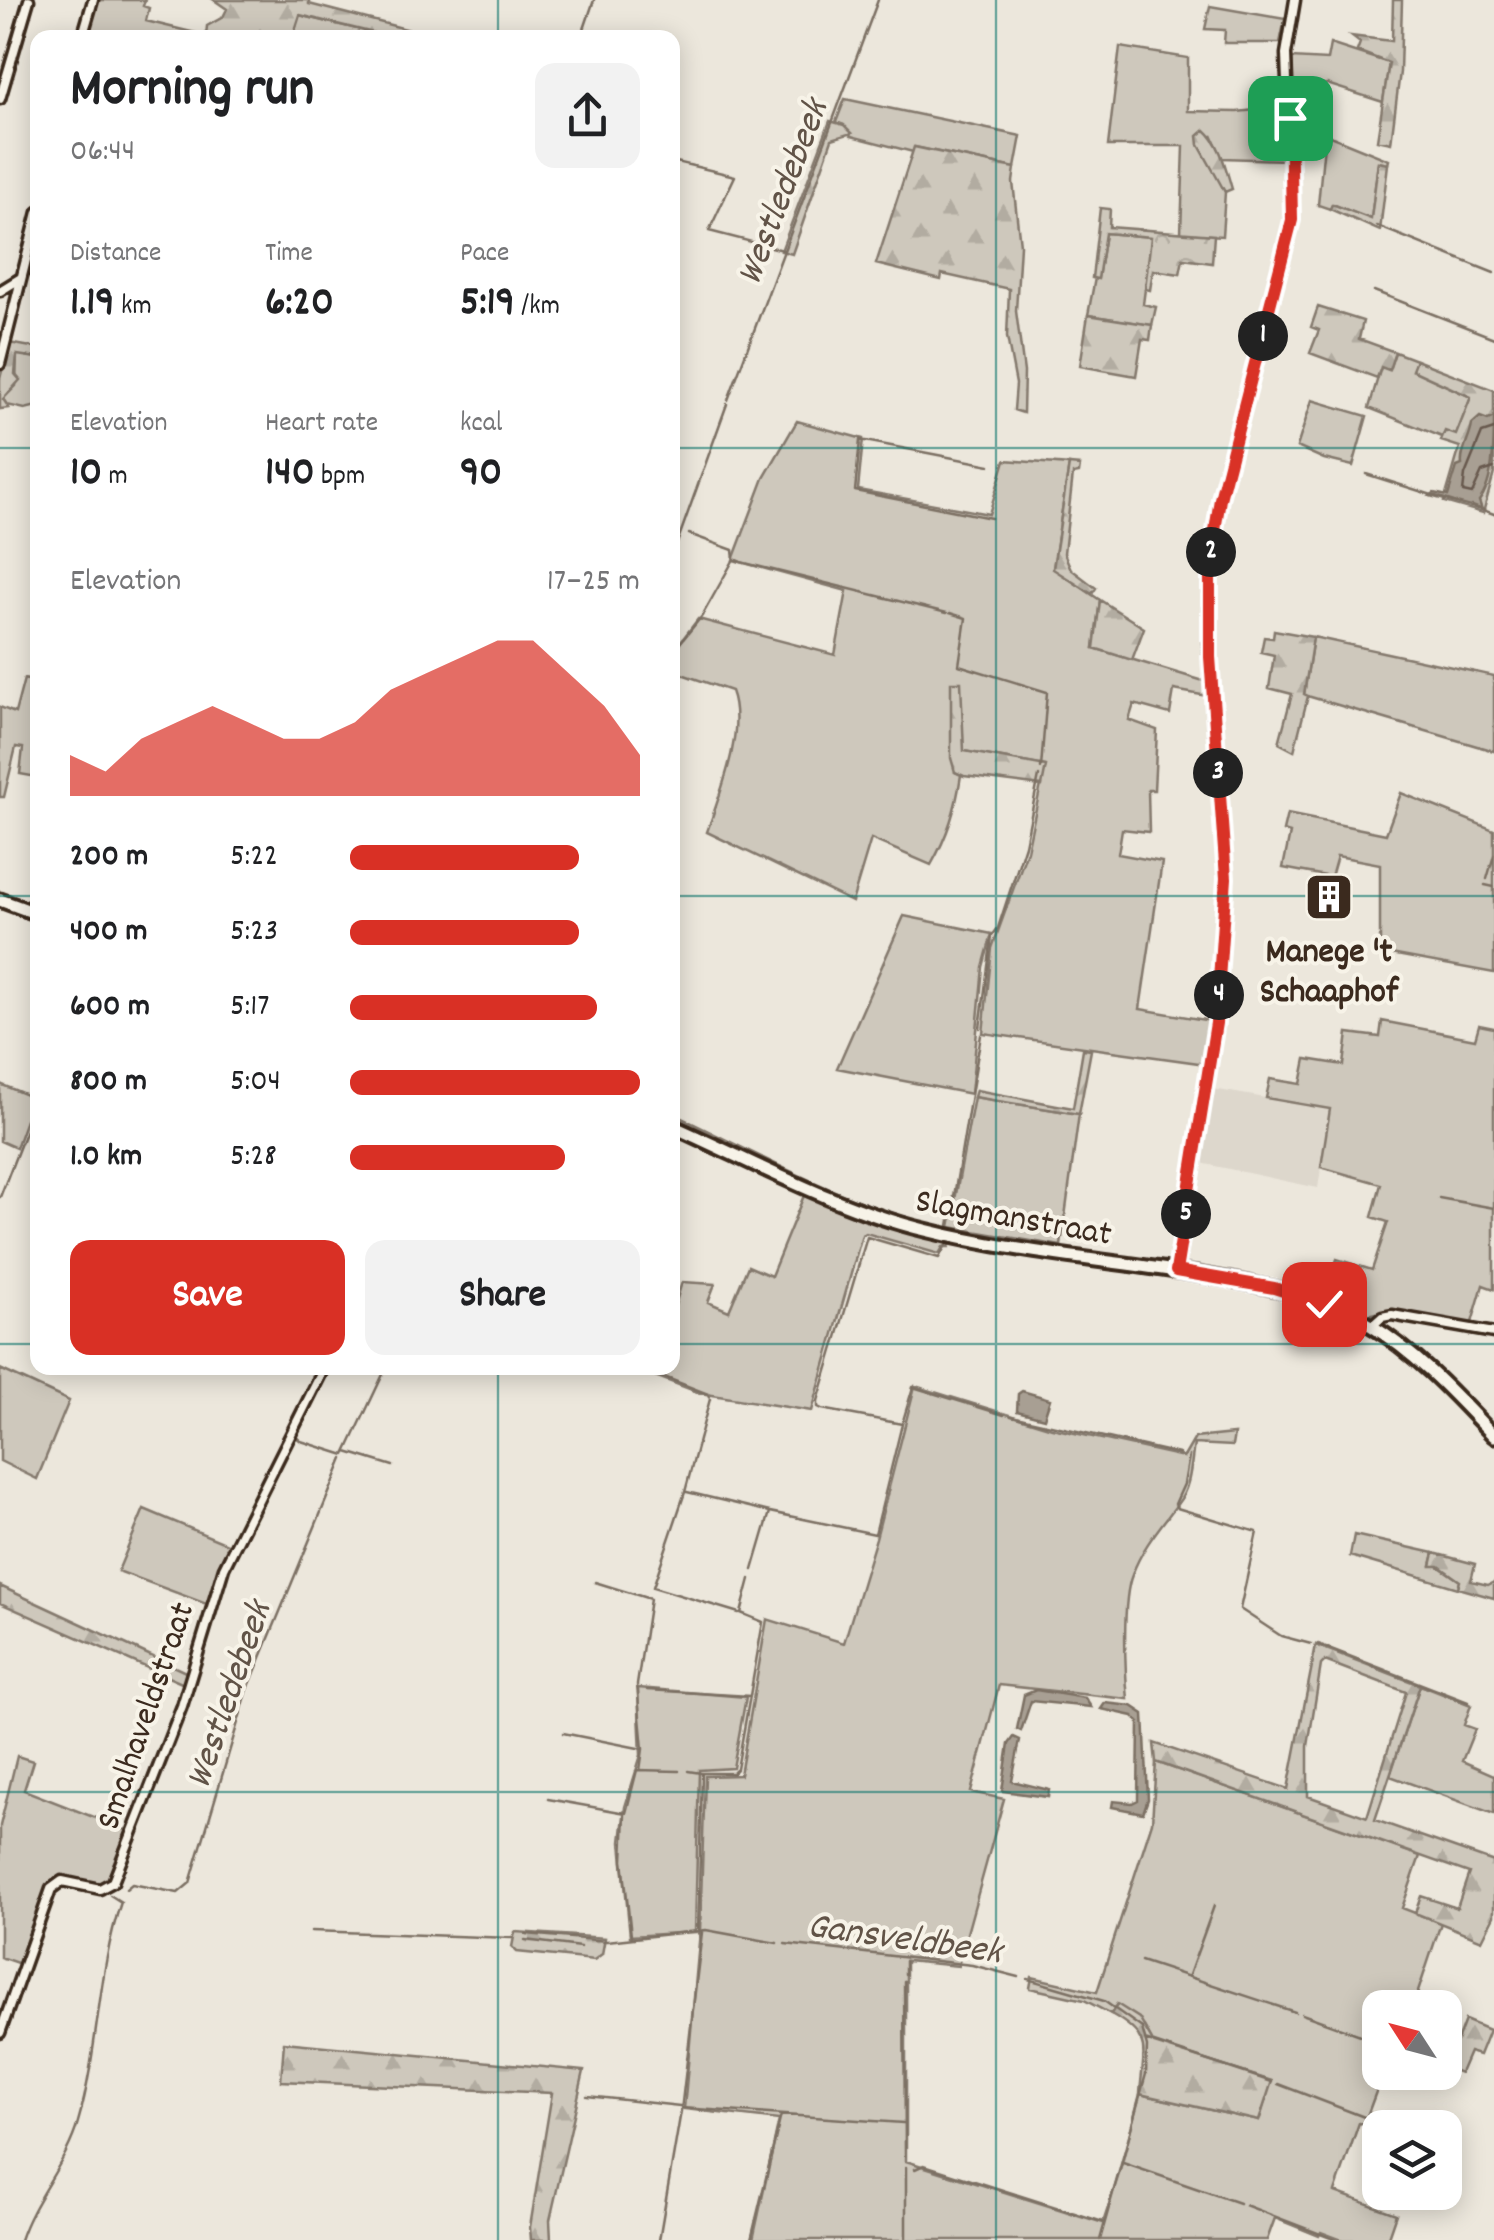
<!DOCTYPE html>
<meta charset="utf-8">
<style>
body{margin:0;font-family:Dekko,sans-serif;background:#f2f2f2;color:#202124;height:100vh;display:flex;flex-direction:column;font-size:38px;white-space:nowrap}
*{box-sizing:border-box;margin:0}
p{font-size:32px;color:#757577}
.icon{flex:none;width:55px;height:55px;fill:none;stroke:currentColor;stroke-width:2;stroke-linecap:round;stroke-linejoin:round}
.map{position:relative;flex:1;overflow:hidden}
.sheet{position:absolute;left:30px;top:30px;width:650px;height:1345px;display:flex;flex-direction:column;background:#fff;border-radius:20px;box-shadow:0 5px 25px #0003}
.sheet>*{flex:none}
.needle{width:65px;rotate:306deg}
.controls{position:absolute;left:1362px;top:1990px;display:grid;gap:20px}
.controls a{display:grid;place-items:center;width:100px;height:100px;border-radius:20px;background:#fff;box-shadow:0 5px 25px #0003;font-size:50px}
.pin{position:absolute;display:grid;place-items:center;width:85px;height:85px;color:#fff;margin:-42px;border-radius:20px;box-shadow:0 5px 15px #0006}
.km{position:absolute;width:50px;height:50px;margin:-25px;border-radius:50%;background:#222;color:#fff;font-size:28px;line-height:50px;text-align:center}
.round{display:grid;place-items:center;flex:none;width:105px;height:105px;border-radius:20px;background:#f2f2f2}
.headline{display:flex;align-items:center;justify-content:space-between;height:170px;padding:0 40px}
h1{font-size:55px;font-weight:700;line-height:75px}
.figures{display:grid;grid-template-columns:repeat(3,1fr);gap:15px;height:170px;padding:10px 40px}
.figures div{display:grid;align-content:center}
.figures b{font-size:42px;font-weight:700}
.figures small{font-size:28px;font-weight:400}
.figures p{font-size:28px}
.chart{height:280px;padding:20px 40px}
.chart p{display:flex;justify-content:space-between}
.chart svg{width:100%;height:180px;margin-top:10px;fill:#d93025;opacity:.7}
.action{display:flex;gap:20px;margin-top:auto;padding:20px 40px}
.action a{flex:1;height:115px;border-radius:20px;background:#d93025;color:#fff;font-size:40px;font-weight:700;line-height:115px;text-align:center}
.action a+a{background:#f2f2f2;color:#202124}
ul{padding:0 40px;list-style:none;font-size:32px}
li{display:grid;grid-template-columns:160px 120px 1fr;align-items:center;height:75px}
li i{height:25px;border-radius:12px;background:#d93025}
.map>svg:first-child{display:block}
</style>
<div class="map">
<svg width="1494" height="2240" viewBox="0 0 1494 2240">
<defs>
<pattern id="forest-firs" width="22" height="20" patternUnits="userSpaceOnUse" patternTransform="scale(2.5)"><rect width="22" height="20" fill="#cec8bc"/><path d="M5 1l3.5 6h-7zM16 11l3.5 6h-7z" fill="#b2aca1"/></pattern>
<pattern id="park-crowns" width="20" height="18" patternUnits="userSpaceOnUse" patternTransform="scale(2.5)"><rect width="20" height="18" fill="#cec8bc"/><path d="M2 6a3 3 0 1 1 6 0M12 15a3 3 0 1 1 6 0" fill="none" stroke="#b2aca1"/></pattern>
</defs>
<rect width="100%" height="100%" fill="#ece7dc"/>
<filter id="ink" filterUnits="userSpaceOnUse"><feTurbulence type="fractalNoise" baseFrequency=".01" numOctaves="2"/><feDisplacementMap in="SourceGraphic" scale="20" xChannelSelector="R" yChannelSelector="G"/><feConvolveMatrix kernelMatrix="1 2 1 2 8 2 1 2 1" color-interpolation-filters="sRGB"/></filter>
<g filter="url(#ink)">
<!-- built -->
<path fill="#ddd7cc" d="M1213 1089 1330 1109 1318 1188 1201 1163Z"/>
<!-- grass -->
<path fill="#cec8bc" stroke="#84796d" stroke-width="2.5" d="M97 0H145L143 6 149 8 146 21 212 37H120L89 30Z
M1210 6 1285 19 1280 43H1224L1225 30 1205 29Z
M299 15 390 37 293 38Z
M1330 44 1389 63 1383 102 1327 84 1293 88 1292 58 1327 60Z
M1120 47 1188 58V111L1237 112 1284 107 1287 160 1222 158 1212 135 1210 160 1225 192 1222 236 1181 233 1184 146H1108Z
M845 99 1021 136 1015 168 915 147 913 152 851 136 844 125 836 122Z
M1325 134 1389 160 1388 164 1378 162 1371 220 1333 204 1330 209 1318 205Z
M1105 233 1152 237 1143 304 1156 307 1152 325 1088 315 1095 278H1098Z
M1395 352 1416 360 1413 370 1471 397 1456 436 1445 432 1442 437 1369 408 1381 367 1389 369Z
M17 354 37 358V406L25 409 7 405 3 399 16 386Z
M1312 400 1367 416 1353 466 1324 459 1297 447Z
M797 421 863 439 858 490 989 514 1005 460 1069 465 1053 568 1100 600 1094 648 1207 682V696L1174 690 1170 714 1134 704 1129 720 1157 730 1154 790H1148L1149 832 1122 829 1118 854 1162 862 1140 1009 1211 1021 1206 1064 983 1033 992 948 1027 851 1045 766 963 751 955 772 961 775C956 809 948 835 931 865L871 839 852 902 707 832C720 793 746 731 731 691L673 671 672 653 698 619 835 655 847 591 733 560 764 478Z
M1313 637 1494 676V751L1304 695Z
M24 679 37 682V777L20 774 23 748 16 747 4 797H0V707L15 713Z
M1401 793 1494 830V973L1380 952V864L1337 856 1331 877 1283 868 1290 833 1283 831 1287 814 1386 834Z
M904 916 992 934 983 967 971 1094 837 1068Z
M1382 1021 1475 1039 1479 1025 1494 1028V1289L1483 1285 1471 1326 1385 1311 1364 1316 1313 1293 1320 1267 1324 1265 1334 1268 1337 1259 1372 1270 1388 1222 1372 1217 1381 1184 1321 1167 1330 1109 1266 1098 1270 1079 1301 1084 1306 1059 1344 1065 1348 1033 1380 1037Z
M0 1084 34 1098 16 1148 0 1141Z
M974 1097 1079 1114 1061 1246 950 1227Z
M805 1193 890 1228 951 1243 949 1247H943L939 1254 866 1233 862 1235 812 1411 700 1393 650 1374 653 1368H672L673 1312 682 1282 715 1284 708 1302 729 1311 748 1266 771 1276Z
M0 1369 69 1401 37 1479 0 1461Z
M915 1386 1052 1428 1184 1457 1195 1438 1234 1434 1232 1446 1194 1444C1191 1463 1191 1487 1178 1503 1161 1526 1142 1547 1132 1575 1122 1599 1125 1671 1128 1699L999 1685 971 1792 1004 1799 958 1966 906 1961V2161L1103 2223 1120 2171 1140 2094 1259 2121 1271 2081 1154 2044 1144 2026 1116 2005 1111 2014 1084 2000 1030 1988 1032 1977 1097 1992 1152 1822 1156 1762 1420 1856 1402 1908 1441 1923 1413 2007 1380 2008V2072L1383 2073 1364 2124 1359 2123 1335 2192 1396 2214 1387 2240H1342L1321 2232 1319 2236 1275 2218 1267 2240H753L779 2120 684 2109 700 1931 705 1776 740 1775 767 1619 844 1643 876 1538Z
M144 1509 232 1546 209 1605 118 1571Z
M1354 1535 1434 1553 1431 1565 1438 1566 1460 1581 1458 1588 1350 1556Z
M1420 1685 1471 1705 1464 1725 1475 1729 1462 1761 1494 1775V1814L1390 1776Z
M638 1688 746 1697 733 1768 699 1770 695 1932 630 1936 621 1842 625 1807 641 1755Z
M17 1756 33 1761 24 1790 129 1831 110 1882C90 1890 70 1871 50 1883L20 1964 0 1957V1826Z"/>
<!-- forest -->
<path fill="url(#forest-firs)" stroke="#84796d" stroke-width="2.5" fill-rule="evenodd" d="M214 0H309V4L437 37H390L300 15 293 37H212L206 36 207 26 223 17 227 9Z
M1393 0H1402L1400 72 1391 143 1377 140 1389 63 1357 51 1360 43 1351 36 1392 41Z
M830 121 844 125 852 133 832 139 792 254 781 251Z
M1205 130C1221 144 1226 169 1232 189L1225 192 1199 145 1198 136Z
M914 147 1015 168 1013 182 1020 245 1016 311 1024 372 1023 413 1014 410 1016 384 1007 337 1009 289 942 274 941 280 876 264Z
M1378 162 1388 164 1380 231 1330 209 1332 204 1371 219Z
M1318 307 1363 321 1359 339 1395 352 1389 370 1381 367 1377 378 1310 353 1319 330 1311 327Z
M1088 315 1152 325 1150 340 1142 339 1136 376 1080 366Z
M9 343 37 348V358L17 355 15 374 20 380 3 399 9 408 0 409V379Z
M1416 360 1494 390V473L1483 513 1444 502 1460 447 1441 441 1445 431 1456 435 1471 397 1412 370Z
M1069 465 1080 466 1079 473 1073 474 1064 553 1071 569 1096 588 1092 594 1053 569Z
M1100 600 1144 628 1132 660 1094 648Z
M1274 630 1313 637 1304 694 1308 696 1294 751 1279 743 1292 694 1269 688 1274 655 1261 652 1264 637 1273 638Z
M951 682H961L964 751 1046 766 1042 786 964 776 955 772 951 758Z
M1083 1049 1091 1050 1079 1114 974 1097 976 1090 1073 1108Z
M673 1114C760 1155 850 1207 945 1227V1230L861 1205 673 1120Z
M1434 1553 1475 1564 1471 1581 1488 1585 1494 1582V1598L1458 1588 1460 1581 1439 1566H1431Z
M0 1586 190 1674 186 1687 193 1689 184 1717 175 1715 184 1684 0 1603Z
M1316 1645 1420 1685 1375 1820 1494 1862V1916L1482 1940 1415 1913 1421 1896 1457 1908 1469 1873 1156 1762 1154 1743 1288 1789ZM1325 1661 1406 1692 1367 1817 1308 1796V1746L1321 1665Z
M515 1932 605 1938 602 1954 594 1960 517 1952 512 1947Z
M1117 2004 1139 2018 1154 2044 1272 2081 1259 2121 1140 2094C1143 2050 1154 2038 1111 2014Z
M1465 2020 1489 2030 1479 2055 1469 2052 1460 2073 1445 2067V2037L1457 2041Z
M284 2042 584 2071 550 2220 551 2240H531L530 2227 552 2093 281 2081Z"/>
<!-- park -->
<path fill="url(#park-crowns)" stroke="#84796d" stroke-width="2.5" d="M1100 208 1110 209 1109 227 1214 235 1212 263 1183 259 1180 274 1153 270 1150 290 1145 289 1151 237 1105 233 1098 279 1092 278Z"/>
<!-- water -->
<path fill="#a89f93" stroke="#7c7064" stroke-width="2.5" d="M1480 417 1488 420 1494 417C1494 442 1494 482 1479 501L1482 510 1430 496 1434 493 1448 496 1457 467 1462 465C1460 451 1471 438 1472 424Z
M1022 1391 1050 1399 1044 1418 1017 1411 1018 1394Z
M1036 1690 1085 1698 1091 1707 1031 1701 1021 1731 1017 1729 1024 1695Z
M1105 1703 1132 1706 1144 1714 1148 1799 1143 1813 1112 1807 1113 1801 1132 1803 1138 1800 1139 1722 1133 1716 1101 1709Z
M1014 1737 1020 1740 1012 1781 1049 1790 1048 1797 1002 1791 1009 1744Z"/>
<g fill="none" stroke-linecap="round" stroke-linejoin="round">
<!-- shore -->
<path stroke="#67594d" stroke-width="2.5" d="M1494 429 1482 433 1465 475 1463 492 1472 494 1482 472 1494 468"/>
<!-- stream -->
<path stroke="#7c7064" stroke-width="2.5" d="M581 38 594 0
M672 161 735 176 709 231 783 250
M1377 226 1494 273
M1374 291 1494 338
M728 400 878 0
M990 465 860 440 855 491 991 518
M1366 474 1454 502
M1472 506 1494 514
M689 534 733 550 734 559 741 562 947 613
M672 557 727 404
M950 613 966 618 959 665 1047 692 1041 768
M672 653 702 616 734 559
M1487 879 1494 855
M1485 885 1494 887
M980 1028 992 936 998 928 1025 845 1039 776
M0 1197 38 1099
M1439 1198 1494 1208
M949 1226 981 1035
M442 1368H445
M654 1373 708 1394 710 1399 685 1492 653 1587 739 1613
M1011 1416 1179 1454
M902 1424 913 1387 1004 1415
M295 1436 301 1441 345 1455 386 1368
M347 1452 393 1466
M1189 1456 1184 1484 1175 1504 1177 1508 1257 1532 1240 1609 1281 1636 1311 1644
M687 1492 770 1512
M753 1570 770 1512 875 1534 902 1424 822 1409 818 1407V1401L867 1237 939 1258 946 1245
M595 1582 650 1599 637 1685 643 1749
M1318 1644 1468 1702
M647 1690 750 1696
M563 1733 643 1749 640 1770
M688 1771 701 1773
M548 1799 626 1813 637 1770 679 1771
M625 1814 623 1861 631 1936
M60 1886 104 1894
M126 1889 132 1884 178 1893 190 1883 248 1689 343 1459
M311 1931 512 1938
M698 1933 702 1773H733L737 1769 763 1622 741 1613 750 1579
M526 1934 607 1941 706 1930 777 1943
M525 1940 580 1947
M785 1944 972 1965 1019 1977
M1141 1961 1295 2012
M905 1974V1961
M25 1975 29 1962
M1189 1975 1214 1906
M1028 1979 1104 2001 1142 2028 1147 2047 1146 2074 1100 2240
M904 1981 905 2156
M1302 2014 1380 2042
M1145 2040 1272 2082
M1278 2084 1393 2128
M587 2096 680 2106
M681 2108 903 2123
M1123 2163 1239 2203
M906 2167V2240
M915 2169 924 2165 1103 2222
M1245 2205 1336 2240
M20 2240C34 2197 67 2163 78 2122 99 2050 97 1973 121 1902L110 1895
M659 2240 681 2111 702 1932
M751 2240 781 2115"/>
<!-- minor casing -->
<g stroke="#3b2a1e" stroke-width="15">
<path id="minor" d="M82 38 93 0
M0 99 29 0
M0 291 21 278
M0 364 38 212
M1176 1271 1216 1023 1226 878 1209 657 1210 562 1220 499 1292 220 1286 54 1295 0
M1372 1326 1382 1317 1392 1315 1494 1333
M0 2033 51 1889 62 1881 100 1889 113 1882 182 1706 224 1568 324 1368"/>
</g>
<!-- secondary casing -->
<g stroke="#3b2a1e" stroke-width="19">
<path id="secondary" d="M0 900 38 914
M672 1126C755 1163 838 1209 925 1230 1012 1252 1107 1260 1196 1274 1256 1284 1317 1293 1370 1325 1418 1354 1456 1396 1494 1436"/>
</g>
<!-- minor -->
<use href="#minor" stroke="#f7f3e8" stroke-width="8"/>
<!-- secondary -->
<use href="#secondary" stroke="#f7f3e8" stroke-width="11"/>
</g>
</g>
<g fill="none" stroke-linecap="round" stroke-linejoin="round" filter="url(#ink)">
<!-- route casing -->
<g stroke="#fff" stroke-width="20">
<path id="route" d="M1290 118 1292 220 1220 499 1210 562V657L1226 878 1216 1023 1176 1271 1274 1288 1324 1304"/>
</g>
<!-- route -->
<use href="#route" stroke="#d93025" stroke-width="12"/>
</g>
<!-- grid -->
<path fill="none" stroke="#0f766e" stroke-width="2.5" stroke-opacity="0.55" d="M498 0V38M996 0V2240M0 448H38M672 448H1494M0 896H38M672 896H1494M0 1344H38M672 1344H1494M498 1368V2240M0 1792H1494"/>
<!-- icons -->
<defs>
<g id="building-square" transform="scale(2.5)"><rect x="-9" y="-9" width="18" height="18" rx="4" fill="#3b2a1e" stroke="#f7f3e8"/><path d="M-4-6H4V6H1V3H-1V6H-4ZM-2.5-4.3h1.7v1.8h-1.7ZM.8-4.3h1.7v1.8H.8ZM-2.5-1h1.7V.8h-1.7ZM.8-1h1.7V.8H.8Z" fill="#fff"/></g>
</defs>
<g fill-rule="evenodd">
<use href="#building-square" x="1329" y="897"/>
</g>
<g text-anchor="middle" stroke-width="8" stroke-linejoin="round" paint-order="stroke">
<!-- poi labels -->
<g font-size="35" font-weight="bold" fill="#3b2a1e" stroke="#f7f3e8">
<text x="1329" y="961">Manege 't<tspan x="1329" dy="40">Schaaphof</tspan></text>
</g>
<!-- street labels -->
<g font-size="35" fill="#3b2a1e" stroke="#f7f3e8">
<text transform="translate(1014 1215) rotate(10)" y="12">Slagmanstraat</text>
<text transform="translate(143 1715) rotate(-71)" y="12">Smalhaveldstraat</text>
</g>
<!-- water labels -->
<g font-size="38" font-style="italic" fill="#615347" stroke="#f7f3e8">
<text transform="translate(780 191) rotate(-69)" y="13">Westledebeek</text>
<text transform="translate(226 1694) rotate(-71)" y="13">Westledebeek</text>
<text transform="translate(905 1936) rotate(8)" y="13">Gansveldbeek</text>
</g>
</g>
</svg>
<div class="controls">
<a><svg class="needle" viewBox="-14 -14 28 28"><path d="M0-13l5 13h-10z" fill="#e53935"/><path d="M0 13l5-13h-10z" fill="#757577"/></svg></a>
<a><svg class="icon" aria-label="layers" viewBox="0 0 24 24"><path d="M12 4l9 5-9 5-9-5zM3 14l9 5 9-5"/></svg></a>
</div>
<div class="pin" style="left:1290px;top:118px;background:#1e9e55"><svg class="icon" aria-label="arrive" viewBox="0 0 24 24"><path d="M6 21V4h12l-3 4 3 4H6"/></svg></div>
<div class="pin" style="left:1324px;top:1304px;background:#d93025"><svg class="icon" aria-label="check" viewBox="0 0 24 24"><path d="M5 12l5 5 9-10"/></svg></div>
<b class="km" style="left:1263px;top:336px">1</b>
<b class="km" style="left:1211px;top:552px">2</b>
<b class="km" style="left:1218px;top:773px">3</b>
<b class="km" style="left:1219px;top:995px">4</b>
<b class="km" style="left:1186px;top:1214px">5</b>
<section class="sheet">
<div class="headline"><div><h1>Morning run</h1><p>06:44</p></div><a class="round"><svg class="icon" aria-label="share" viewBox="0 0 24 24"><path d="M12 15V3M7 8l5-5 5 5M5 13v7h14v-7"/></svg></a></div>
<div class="figures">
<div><p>Distance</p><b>1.19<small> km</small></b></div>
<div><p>Time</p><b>6:20</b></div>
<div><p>Pace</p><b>5:19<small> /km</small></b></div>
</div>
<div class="figures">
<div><p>Elevation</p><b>10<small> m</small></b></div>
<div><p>Heart rate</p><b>140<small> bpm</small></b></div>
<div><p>kcal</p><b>90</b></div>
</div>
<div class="chart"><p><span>Elevation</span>17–25 m</p>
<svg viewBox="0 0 160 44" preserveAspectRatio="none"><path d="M0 44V34L10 38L20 30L30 26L40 22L50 26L60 30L70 30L80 26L90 18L100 14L110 10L120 6L130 6L140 14L150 22L160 34V44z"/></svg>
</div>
<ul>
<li><b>200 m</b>5:22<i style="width:79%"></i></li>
<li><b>400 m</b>5:23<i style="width:79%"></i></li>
<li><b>600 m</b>5:17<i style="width:85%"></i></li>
<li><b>800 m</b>5:04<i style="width:100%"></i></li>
<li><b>1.0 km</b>5:28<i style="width:74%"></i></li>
</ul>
<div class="action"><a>Save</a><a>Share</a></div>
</section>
</div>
